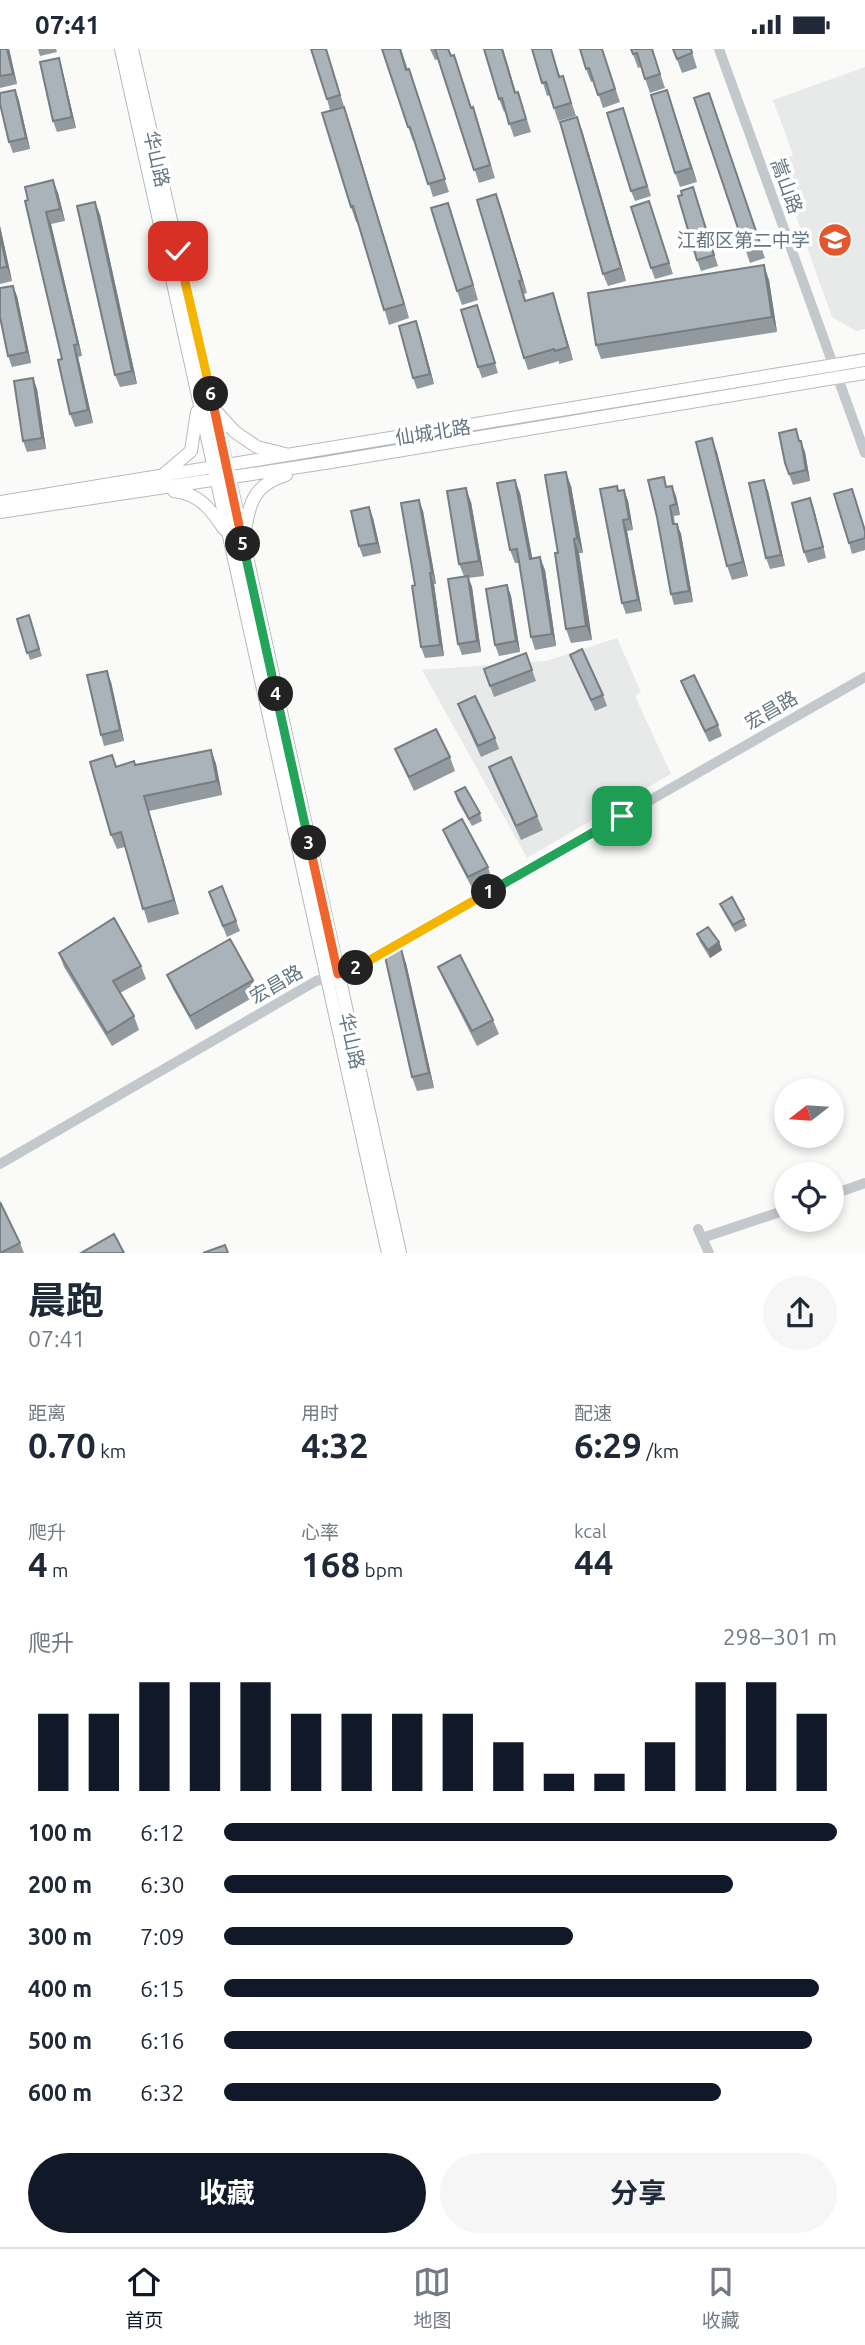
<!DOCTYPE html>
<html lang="zh">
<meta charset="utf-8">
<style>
body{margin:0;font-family:Ubuntu,"Noto Sans SC",sans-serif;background:#f6f6f7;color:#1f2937;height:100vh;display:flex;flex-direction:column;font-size:26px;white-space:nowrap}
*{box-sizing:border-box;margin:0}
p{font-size:23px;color:#747a83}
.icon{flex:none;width:38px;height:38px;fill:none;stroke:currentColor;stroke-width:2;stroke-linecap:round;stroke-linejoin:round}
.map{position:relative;height:1204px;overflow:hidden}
.side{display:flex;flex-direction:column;background:#fff;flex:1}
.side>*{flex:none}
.needle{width:46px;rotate:253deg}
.controls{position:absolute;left:774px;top:1029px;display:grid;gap:14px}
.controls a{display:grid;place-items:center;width:70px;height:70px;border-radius:50%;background:#fff;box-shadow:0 4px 10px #0003;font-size:35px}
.pin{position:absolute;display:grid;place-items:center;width:60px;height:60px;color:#fff;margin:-30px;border-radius:14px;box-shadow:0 4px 10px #0006}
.km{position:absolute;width:35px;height:35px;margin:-18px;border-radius:50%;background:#222;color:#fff;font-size:19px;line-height:35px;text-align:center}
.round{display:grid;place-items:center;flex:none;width:74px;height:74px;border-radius:37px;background:#f6f6f7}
.summary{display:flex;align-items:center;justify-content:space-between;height:119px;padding:0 28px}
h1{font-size:38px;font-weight:700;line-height:52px}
.stats{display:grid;grid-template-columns:repeat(3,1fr);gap:10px;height:119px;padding:7px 28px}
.stats div{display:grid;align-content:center}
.stats b{font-size:35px;font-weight:700}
.stats small{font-size:19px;font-weight:400}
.stats p{font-size:19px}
.chart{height:196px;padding:14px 28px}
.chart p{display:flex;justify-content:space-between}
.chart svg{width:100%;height:126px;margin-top:7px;stroke:#111827;stroke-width:6}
.button{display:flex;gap:14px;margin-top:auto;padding:14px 28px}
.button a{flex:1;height:80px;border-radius:42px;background:#111827;color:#fff;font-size:28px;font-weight:700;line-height:80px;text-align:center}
.button a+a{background:#f6f6f7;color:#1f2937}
ul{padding:0 28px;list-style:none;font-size:23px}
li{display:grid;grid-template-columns:112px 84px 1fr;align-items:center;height:52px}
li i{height:18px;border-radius:9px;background:#111827}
.status{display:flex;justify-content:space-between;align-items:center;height:49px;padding:0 35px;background:#fff;direction:ltr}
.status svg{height:19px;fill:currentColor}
.menu{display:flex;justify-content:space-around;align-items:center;height:98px;border-top:2px solid #e0e1e3;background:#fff;font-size:19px;color:#747a83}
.menu a{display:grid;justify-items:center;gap:4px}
.menu .on{color:#111827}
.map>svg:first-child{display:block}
</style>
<div class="status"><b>07:41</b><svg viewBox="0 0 49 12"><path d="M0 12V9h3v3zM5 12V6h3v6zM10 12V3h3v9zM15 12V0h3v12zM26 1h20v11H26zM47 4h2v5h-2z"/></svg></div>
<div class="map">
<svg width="865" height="1204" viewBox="0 0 865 1204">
<rect width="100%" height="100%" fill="#fafaf8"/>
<!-- built -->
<path fill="#e8e9e9" d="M865 18V280L856 282 832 268 777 114 793 106 773 51Z
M617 589 641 643 635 647 671 725 527 809 422 621 546 612Z"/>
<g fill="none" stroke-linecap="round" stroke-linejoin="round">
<!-- major casing -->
<g stroke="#b5babe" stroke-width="14">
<path id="major" d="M121 0 388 1204
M132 0 227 417 400 1204
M214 360 235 383 257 398 285 405
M163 426 191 402 197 363
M174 442C199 445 210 459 224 480
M0 453 865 311
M0 463 325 414 865 324
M244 486C250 455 252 436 286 426"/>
</g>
<!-- minor -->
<path stroke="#c3c8cc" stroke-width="10" d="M719 0 865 404
M0 1115 316 932 361 917 865 628
M831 1146 865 1134
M698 1180 709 1204
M702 1189 786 1161"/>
<!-- major -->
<use href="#major" stroke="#fff" stroke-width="12"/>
</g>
<!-- wall -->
<path fill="#929a9f" d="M0 0H9L17 35 0 39Z
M38 0H56L57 3 40 7Z
M326 0 344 57 330 61 327 50Z
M382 0H401L449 143 433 148 415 91 413 92 408 78Z
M430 0H449L451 7 454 6 471 59 473 58 478 72 495 129 479 134 438 10 435 11Z
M532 0H551L560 27H563L576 67 558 72 550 46 547 47Z
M602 0 620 53 603 59 594 32 591 33 586 20Z
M631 0H652L665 39 650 44 641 18 638 19Z
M673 0H691L697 19 682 24Z
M62 20 76 79 57 83 53 72Z
M15 41 19 52 30 100 13 104 9 93Z
M518 43 531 83 514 88 505 62 504 63 499 50Z
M709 44 765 209 750 214 694 49Z
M672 56 697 133 680 138 675 124Z
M623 59 651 147 635 152 631 142Z
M349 72 409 269 389 276 358 172 356 173 351 158Z
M582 81 626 232 608 237 603 225Z
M693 138 718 217 701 222 697 211Z
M58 144 65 172 51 175 82 307 78 308 93 374 75 378 70 365 62 310 28 151Z
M496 145 527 244 524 245 526 252 557 257 573 311 559 315V312L528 321 524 309Z
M649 152 673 225 655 230 651 219Z
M95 153 100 166 137 335 120 338 115 326Z
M448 154 478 251 462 256 457 242Z
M0 177 12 232 0 235Z
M769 231 777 283 601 310 596 296Z
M17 247 31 314 12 318 8 307Z
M477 256 498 324 482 329 478 318Z
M420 283 434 335 417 340 413 329Z
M33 329 37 340 46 400 27 403 23 392Z
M800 392 805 403 810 432 793 436 785 414Z
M717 403 748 527 732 531 727 517Z
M571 437 583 504H579L592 591 571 594 566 580 558 504Z
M667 438 676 447 680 466 674 467 675 475H677L681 485 693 553 674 556 671 545Z
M852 440 865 480V501L852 505 849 494Z
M624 441 628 452 633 481 627 482 642 562 626 565 622 554 618 442Z
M768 442 785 517 770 520 766 509Z
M520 444 532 510 545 521 556 597 535 601 531 588 519 514H515L510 501Z
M419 451 423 462 436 535H434L444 607 425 609 421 598 415 536Z
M471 453 484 527 468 529 472 538 481 603 462 606 458 595 464 527 459 515Z
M814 460 826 509 808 514 804 503Z
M373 469 381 504 363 508 359 497Z
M507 536 511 547 520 603 499 607 495 596Z
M29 566 42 607 30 611 17 570Z
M526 604 536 632 494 648 484 620Z
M570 606 603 646 607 657 595 662Z
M681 632 718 676 722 687 709 693 685 643Z
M111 633 124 692 104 697 101 686Z
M458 655 495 689 499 700 481 708 462 666Z
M395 700 450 708 455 722 414 742 401 714Z
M211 701 216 715 222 746 149 762 179 865 148 874 125 798 117 800 111 786 112 706 116 717 135 716Z
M489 718 537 767 543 781 521 791 494 732Z
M455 743 480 764 482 772 472 777 457 751Z
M443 781 488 818 491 828 472 839 447 791Z
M213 853 236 872 240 882 227 888Z
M720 855 744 870 747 877 735 883 723 862Z
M697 885 719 893 722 901 710 909 700 893Z
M59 904 141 917 146 930 120 944 134 967 139 981 112 997 64 918Z
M406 914 434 1039 417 1042 412 1028Z
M438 918 493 971 499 985 477 997 444 932Z
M167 926 253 931 259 945 196 981 173 940Z
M20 1194 24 1204H0Z"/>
<!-- shaded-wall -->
<path fill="#777d82" d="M7 0H9L17 35 13 25Z
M502 0H503L520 57 515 44Z
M59 9 62 20 76 79 72 68Z
M15 41 19 52 30 100 26 89Z
M667 41 672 56 697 133 691 119Z
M344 58 349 72 409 269 404 255Z
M577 68 582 81 626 232 621 219Z
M53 131 58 144 65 172 60 160Z
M496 145 501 158 527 244 522 231Z
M95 153 100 166 137 335 132 322Z
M448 154 453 168 478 251 473 236Z
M46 163 51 175 82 307 78 295Z
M0 177 12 232 7 218 0 186Z
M764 216 769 231 777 283 772 268Z
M13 237 17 247 31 314 27 303Z
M553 244 557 257 573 311 568 298Z
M416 272 420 283 434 335 430 325Z
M74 296 78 308 93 374 88 361Z
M33 329 37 340 46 400 42 389Z
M712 389 717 403 748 527 743 513Z
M801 392 805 403 810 432 806 421Z
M566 423 571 437 583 504 577 489Z
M515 431 520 444 535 523 530 510Z
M764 431 768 442 785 517 781 506Z
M672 437 676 447 680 466 676 455Z
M466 439 471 453 484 527 479 512Z
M624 441 628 452 633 481 629 470Z
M810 449 814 460 826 509 823 498Z
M419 451 423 462 436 535 432 524Z
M369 458 373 469 381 504 377 494Z
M623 471 627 482 642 562 638 551Z
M677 475 681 485 693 553 689 542Z
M574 490 579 504 592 591 586 577Z
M540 508 545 521 556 597 552 585Z
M430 524 434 535 444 607 440 596Z
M468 527 472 538 481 603 477 592Z
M507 536 511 547 520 603 516 592Z
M107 622 111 633 124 692 120 681Z
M211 701 216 715 222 746 217 732Z
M144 747 149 762 179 865 174 851Z
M719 893 722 901 710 909 708 901Z
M401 899 406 914 434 1039 429 1024Z"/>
<!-- building -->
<path fill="#aab3b9" stroke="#777d82" stroke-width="2" d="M0 0H7L13 25 0 27Z
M311 0H326L340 46 327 50Z
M382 0H400L406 21 409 20 445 130 428 135 410 78H408Z
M435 0H448L451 7 454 6 471 59 473 58 490 116 474 121Z
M484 0H502L515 44 518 43 526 70 509 75 502 49 499 50Z
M532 0H551L559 28 563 27 571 54 554 59 546 33 542 34Z
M580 0H602L615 40 598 46 589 19 586 20Z
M631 0H652L660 25 645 30 637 4 633 5Z
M673 0H691L692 4 677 10Z
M59 9 72 68 53 72 40 13Z
M15 41 26 89 9 93 0 55V44Z
M667 41 691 119 675 124 651 46Z
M709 44 760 194 745 200 694 49Z
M344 58 404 255 384 261 353 157 351 158 322 64Z
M623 59 647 137 631 142 607 64Z
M577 68 621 219 603 225 560 73Z
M53 131 60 160 46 163 78 295 74 296 88 361 70 365 58 311 62 310 25 152 28 151 25 138Z
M693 138 714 206 697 211 678 147 682 146 681 142Z
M496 145 522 231 519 232 525 252 553 244 568 298 555 302 554 300 524 309 477 151Z
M649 152 669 214 651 219 631 158Z
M95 153 132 322 115 326 77 157Z
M448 154 473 236 457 242 431 159Z
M0 186 7 218 0 219Z
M764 216 772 268 596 296 588 244Z
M13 237 27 303 8 307 0 268V239Z
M477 256 495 314 478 318 461 261Z
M416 272 430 325 413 329 399 277Z
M33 329 42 389 23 392 14 332Z
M796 380 799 392H801L806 421 789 425 785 414 779 384Z
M712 389 743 513 727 517 696 393Z
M566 423 577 489 574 490 586 577 566 580 555 504H558L545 426Z
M664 428 666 438 672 437 676 455 670 457 673 475H677L689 542 671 545 657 468 648 431Z
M515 431 530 510 540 508 552 585 531 588 517 500 510 501 497 434Z
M764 431 781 506 766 509 749 434Z
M617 437 618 442 624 441 629 470 623 471 638 551 622 554 600 440Z
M466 439 479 512 459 515 447 442Z
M852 440 865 482V489L849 494 834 445Z
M810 449 823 498 804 503 792 454Z
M419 451 432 524H430L440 596 421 598 412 537 415 536 401 454Z
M369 458 377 494 359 497 351 462Z
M468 527 477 592 458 595 448 530Z
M507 536 516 592 495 596 486 540Z
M29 566 39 600 27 604 17 570Z
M582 600 603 646 591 651 570 606Z
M526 604 532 621 490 637 484 620Z
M107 622 120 681 101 686 87 626Z
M694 626 718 676 705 682 681 632Z
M475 647 495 689 478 697 458 655Z
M436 680 450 708 409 728 395 700Z
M211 701 217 732 144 747 174 851 143 860 121 783 111 786 90 713 112 706 116 718 134 712 135 716Z
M511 708 537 767 516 777 489 718Z
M465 738 480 764 469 770 455 743Z
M462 770 488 818 468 828 443 781Z
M222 837 236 872 223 877 209 843Z
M732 848 744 870 733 876 720 855Z
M114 869 141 917 113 932 134 967 107 984 59 904Z
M708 878 719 893 708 901 697 885Z
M230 890 253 931 190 967 167 926Z
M401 899 429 1024 412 1028 384 903Z
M460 906 493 971 472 982 438 918Z
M0 1153 20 1194 0 1204Z
M114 1185 124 1204H81Z
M225 1196 228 1204H203Z"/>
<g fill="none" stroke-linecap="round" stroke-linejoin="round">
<!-- split-1 casing -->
<g stroke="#fff" stroke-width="14">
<path id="split-1" d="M489 843 622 767"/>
</g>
<!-- split-2 casing -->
<g stroke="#fff" stroke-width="14">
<path id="split-2" d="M356 919 489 843"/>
</g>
<!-- split-3 casing -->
<g stroke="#fff" stroke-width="14">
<path id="split-3" d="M309 794 338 925 356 919"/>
</g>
<!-- split-4 casing -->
<g stroke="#fff" stroke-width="14">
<path id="split-4" d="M276 645 309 794"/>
</g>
<!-- split-5 casing -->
<g stroke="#fff" stroke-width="14">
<path id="split-5" d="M243 495 276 645"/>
</g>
<!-- split-6 casing -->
<g stroke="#fff" stroke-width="14">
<path id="split-6" d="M211 345 243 495"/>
</g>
<!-- split-7 casing -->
<g stroke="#fff" stroke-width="14">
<path id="split-7" d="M178 202 211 345"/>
</g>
<!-- split-1 -->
<use href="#split-1" stroke="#22a559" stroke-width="9"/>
<!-- split-2 -->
<use href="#split-2" stroke="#f5b400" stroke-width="9"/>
<!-- split-3 -->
<use href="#split-3" stroke="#f0652b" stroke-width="9"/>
<!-- split-4 -->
<use href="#split-4" stroke="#22a559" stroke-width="9"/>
<!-- split-5 -->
<use href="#split-5" stroke="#22a559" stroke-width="9"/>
<!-- split-6 -->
<use href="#split-6" stroke="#f0652b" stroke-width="9"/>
<!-- split-7 -->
<use href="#split-7" stroke="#f5b400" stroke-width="9"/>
</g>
<!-- icons -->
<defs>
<g id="school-disc" transform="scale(1.75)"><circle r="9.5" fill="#e4572e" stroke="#fff"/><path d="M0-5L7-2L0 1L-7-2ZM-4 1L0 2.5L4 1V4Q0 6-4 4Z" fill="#fff"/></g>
</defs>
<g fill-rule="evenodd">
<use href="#school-disc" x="835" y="191"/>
</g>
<g text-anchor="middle" stroke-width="7" stroke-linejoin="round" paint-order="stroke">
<!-- street labels -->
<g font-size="19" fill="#657683" stroke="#fff">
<text transform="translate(157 110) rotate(77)" y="7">华山路</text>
<text transform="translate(787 137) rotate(70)" y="7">嵩山路</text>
<text transform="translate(433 383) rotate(-9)" y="7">仙城北路</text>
<text transform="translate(771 661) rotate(-30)" y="7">宏昌路</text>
<text transform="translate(276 935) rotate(-30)" y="7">宏昌路</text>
<text transform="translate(352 992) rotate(77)" y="7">华山路</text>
</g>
<!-- poi labels -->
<g font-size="19" fill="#657683" stroke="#fff" text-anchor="end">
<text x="810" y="198">江都区第二中学</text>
</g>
</g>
</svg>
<div class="controls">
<a><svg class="needle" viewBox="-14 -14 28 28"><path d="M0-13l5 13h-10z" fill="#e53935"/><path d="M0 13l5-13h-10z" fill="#747a83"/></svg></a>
<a><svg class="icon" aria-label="locate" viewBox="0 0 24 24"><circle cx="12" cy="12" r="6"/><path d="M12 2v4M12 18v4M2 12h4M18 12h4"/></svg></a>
</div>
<div class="pin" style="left:622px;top:767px;background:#1e9e55"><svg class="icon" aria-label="arrive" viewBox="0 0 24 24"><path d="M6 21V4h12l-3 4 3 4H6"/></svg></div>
<div class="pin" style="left:178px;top:202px;background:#d93025"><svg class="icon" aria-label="check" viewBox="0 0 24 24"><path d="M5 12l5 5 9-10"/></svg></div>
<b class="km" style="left:489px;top:843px">1</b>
<b class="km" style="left:356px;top:919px">2</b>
<b class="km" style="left:309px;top:794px">3</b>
<b class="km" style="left:276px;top:645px">4</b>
<b class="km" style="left:243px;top:495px">5</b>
<b class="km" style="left:211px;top:345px">6</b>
</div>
<section class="side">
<div class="summary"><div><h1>晨跑</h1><p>07:41</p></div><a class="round"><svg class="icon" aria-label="share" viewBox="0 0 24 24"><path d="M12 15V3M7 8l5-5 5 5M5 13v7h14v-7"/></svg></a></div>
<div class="stats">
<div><p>距离</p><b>0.70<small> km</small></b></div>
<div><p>用时</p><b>4:32</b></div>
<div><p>配速</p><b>6:29<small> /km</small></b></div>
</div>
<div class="stats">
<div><p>爬升</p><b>4<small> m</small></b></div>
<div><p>心率</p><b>168<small> bpm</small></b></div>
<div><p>kcal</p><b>44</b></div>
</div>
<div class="chart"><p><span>爬升</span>298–301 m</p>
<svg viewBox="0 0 160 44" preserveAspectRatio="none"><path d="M5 44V17M15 44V17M25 44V6M35 44V6M45 44V6M55 44V17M65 44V17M75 44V17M85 44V17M95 44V27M105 44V38M115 44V38M125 44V27M135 44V6M145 44V6M155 44V17"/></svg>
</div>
<ul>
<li><b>100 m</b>6:12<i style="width:100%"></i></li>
<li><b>200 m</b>6:30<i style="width:83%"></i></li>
<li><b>300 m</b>7:09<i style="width:57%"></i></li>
<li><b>400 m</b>6:15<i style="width:97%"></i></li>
<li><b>500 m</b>6:16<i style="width:96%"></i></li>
<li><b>600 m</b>6:32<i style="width:81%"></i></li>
</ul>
<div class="button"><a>收藏</a><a>分享</a></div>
</section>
<nav class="menu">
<a class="on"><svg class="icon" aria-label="home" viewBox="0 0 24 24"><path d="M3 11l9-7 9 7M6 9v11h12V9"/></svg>首页</a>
<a><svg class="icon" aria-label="map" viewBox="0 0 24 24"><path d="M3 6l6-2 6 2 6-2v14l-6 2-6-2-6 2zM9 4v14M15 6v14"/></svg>地图</a>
<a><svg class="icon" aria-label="saved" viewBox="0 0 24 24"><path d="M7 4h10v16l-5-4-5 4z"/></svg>收藏</a>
</nav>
